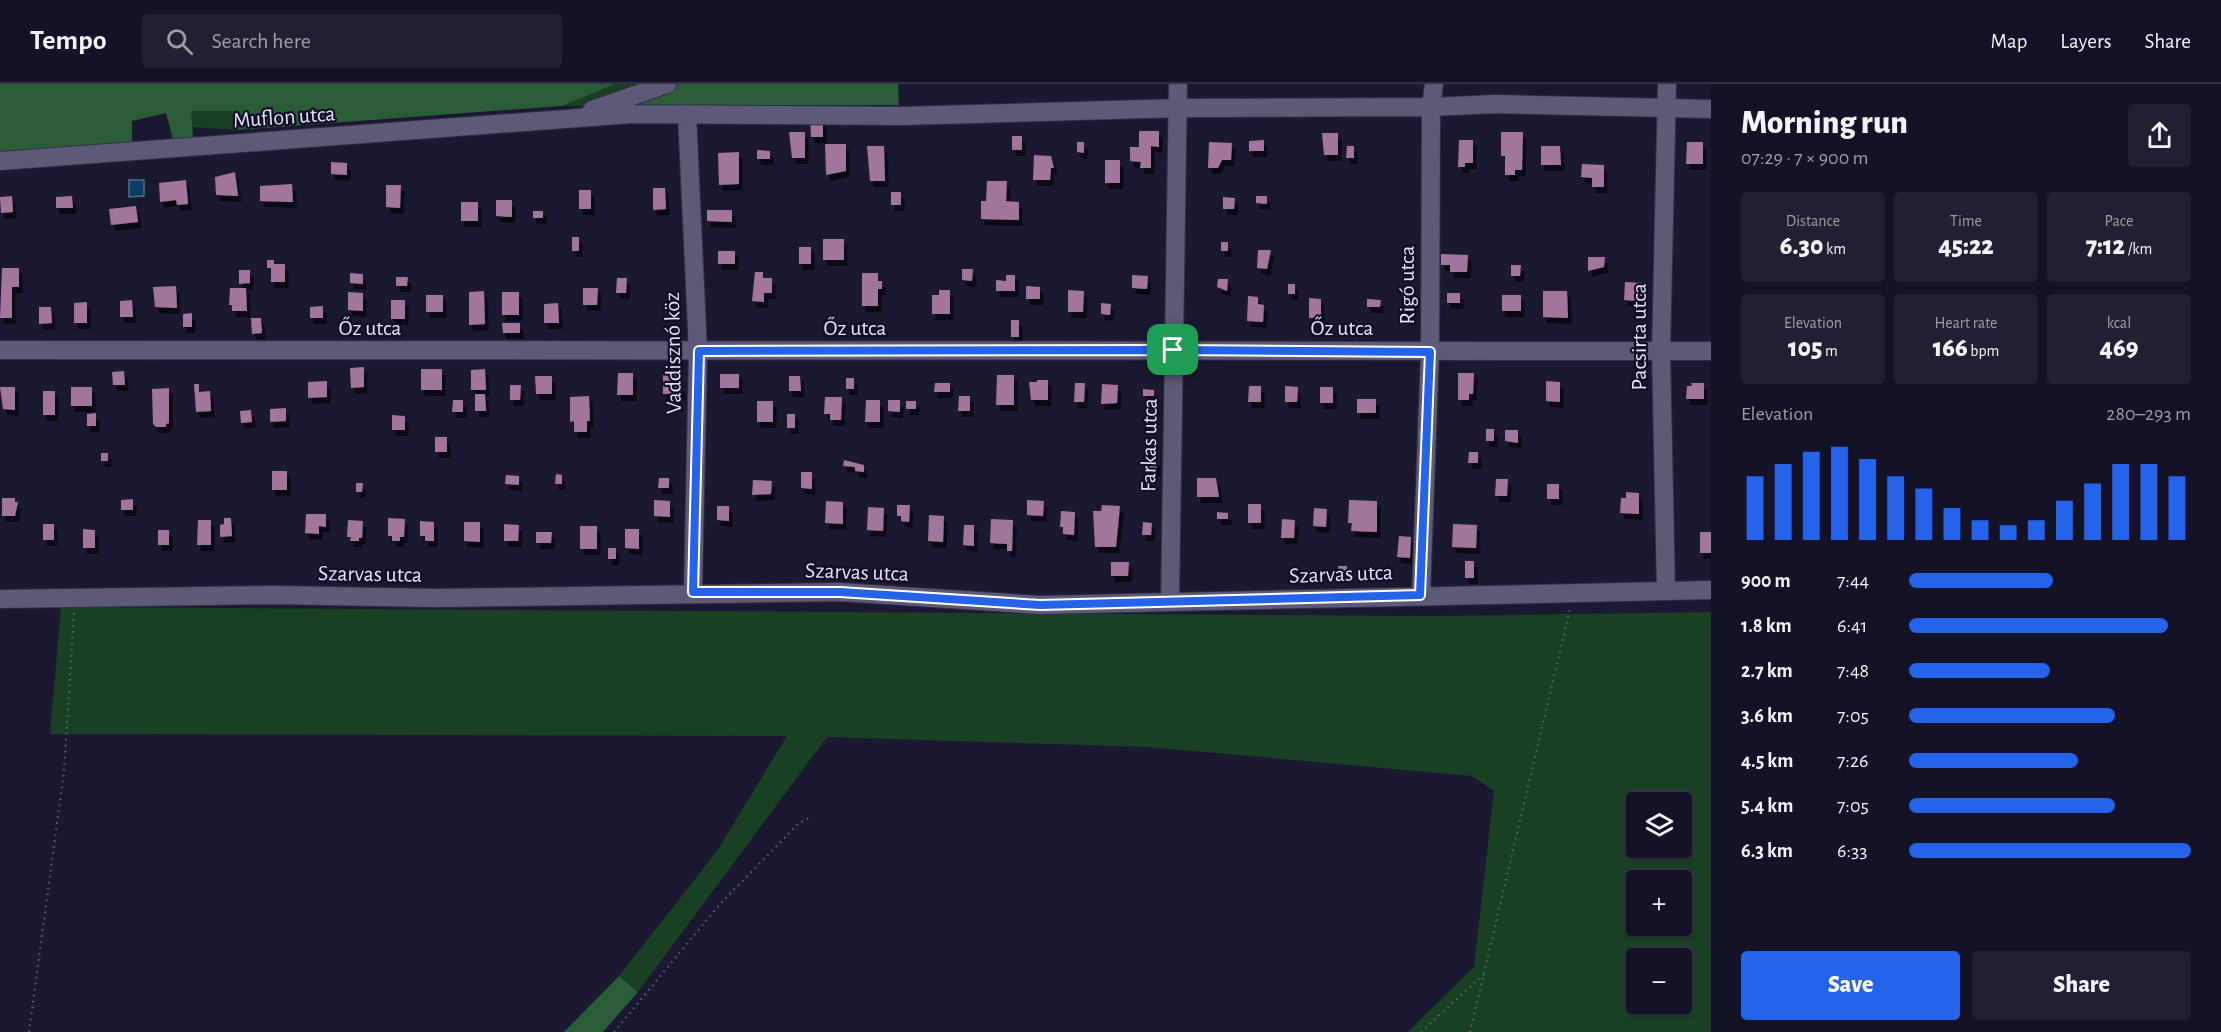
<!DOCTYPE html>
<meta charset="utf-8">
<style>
body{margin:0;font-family:"Alegreya Sans",sans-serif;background:#212032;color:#f1f3f6;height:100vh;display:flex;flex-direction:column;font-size:22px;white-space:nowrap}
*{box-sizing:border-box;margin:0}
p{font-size:20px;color:#9d9ea7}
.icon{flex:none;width:33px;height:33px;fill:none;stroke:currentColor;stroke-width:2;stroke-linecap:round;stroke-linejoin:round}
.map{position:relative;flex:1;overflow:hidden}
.side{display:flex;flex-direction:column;background:#141226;width:510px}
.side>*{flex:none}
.controls{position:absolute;left:1626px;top:708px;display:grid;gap:12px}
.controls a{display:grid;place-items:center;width:66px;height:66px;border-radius:6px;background:#141226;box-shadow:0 2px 4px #0004,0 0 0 2px #333243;font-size:30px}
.pin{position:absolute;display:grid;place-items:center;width:51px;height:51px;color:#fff;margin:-26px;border-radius:12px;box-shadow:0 3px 9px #0006}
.round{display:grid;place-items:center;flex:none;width:63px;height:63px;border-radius:6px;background:#212032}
.overview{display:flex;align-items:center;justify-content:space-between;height:102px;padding:0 30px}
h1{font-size:33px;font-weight:800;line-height:45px}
.stats{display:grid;grid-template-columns:repeat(3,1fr);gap:9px;height:102px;padding:6px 30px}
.stats div{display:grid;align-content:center;border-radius:6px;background:#212032;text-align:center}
.stats b{font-size:26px;font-weight:800}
.stats small{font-size:16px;font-weight:400}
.stats p{font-size:16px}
.chart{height:168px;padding:12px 30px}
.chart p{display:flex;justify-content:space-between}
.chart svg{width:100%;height:108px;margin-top:6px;stroke:#2563eb;stroke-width:6}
.action{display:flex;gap:12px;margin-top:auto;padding:12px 30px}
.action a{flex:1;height:69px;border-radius:6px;background:#2563eb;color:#fff;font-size:24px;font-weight:800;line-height:69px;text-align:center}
.action a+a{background:#212032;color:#f1f3f6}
ul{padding:0 30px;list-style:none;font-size:20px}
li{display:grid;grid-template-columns:96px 72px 1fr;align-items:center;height:45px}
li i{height:15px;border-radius:8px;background:#2563eb}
header{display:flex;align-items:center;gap:36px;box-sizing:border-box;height:84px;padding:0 30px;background:#141226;border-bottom:2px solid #333243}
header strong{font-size:28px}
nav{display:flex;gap:33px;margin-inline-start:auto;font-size:21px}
.search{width:420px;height:54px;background:#212032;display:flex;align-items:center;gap:15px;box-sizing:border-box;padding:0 21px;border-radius:6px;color:#9d9ea7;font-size:22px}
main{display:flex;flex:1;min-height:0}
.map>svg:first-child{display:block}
</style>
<header>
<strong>Tempo</strong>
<div class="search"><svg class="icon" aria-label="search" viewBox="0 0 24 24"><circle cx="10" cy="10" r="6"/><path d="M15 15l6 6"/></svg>Search here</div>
<nav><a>Map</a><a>Layers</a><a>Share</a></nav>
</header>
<main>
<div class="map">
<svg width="1711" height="948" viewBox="0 0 1711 948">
<defs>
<filter id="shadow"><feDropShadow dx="3.5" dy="6" stdDeviation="0" flood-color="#0009"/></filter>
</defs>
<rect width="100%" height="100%" fill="#1b1832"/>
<!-- green -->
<path fill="#1a4024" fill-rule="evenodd" d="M615 0H653L600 22H562Z
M190 27H232L237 46 192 43Z
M61 523 1434 532 1711 528V948H1408L1474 883 1494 707 1472 692 1148 663 827 653 638 908 619 892 717 767 787 652 50 650ZM1636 718H1682V764H1636ZM1636 796H1682V842H1636ZM1636 874H1682V920H1636Z"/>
<!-- forest -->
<path fill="#2a5c37" d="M0 0H615L562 22 237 46 232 27H191L193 53 173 55 166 29 132 37V58L0 69Z
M653 0H898L899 21 600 22Z
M619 892 638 908 603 948H564Z"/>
<!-- water -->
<path fill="#0d3d62" stroke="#4e6f8e" stroke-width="1.5" d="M129 96H144V112L129 113Z"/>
<!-- building -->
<path fill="#a2749d" filter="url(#shadow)" d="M810 35H823V53H811Z
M1139 47H1159V63L1151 62V84H1140L1141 78 1130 77V63H1139Z
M789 48H805V74H792Z
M1501 48H1523L1522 86H1515V91H1505V72H1501Z
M1322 49H1338V71H1324Z
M1012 52H1022V66H1012Z
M1264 56V67H1249V57Z
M1459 56H1473V79H1465V83H1458Z
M1077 58H1084V69L1077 68Z
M1209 58 1232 59 1231 76H1222L1218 84H1208Z
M1687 58H1703V80H1686Z
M825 60H846V87L826 91Z
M867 62H884L885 97H870Z
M1347 62H1354V74H1346Z
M1541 62H1560L1561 81H1541Z
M757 66 770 67V75H757Z
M739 68V100L719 101 718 69Z
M1034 71 1051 72 1054 84H1051L1050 96H1033Z
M1105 76H1120V99H1105Z
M331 78 347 79V91L331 90Z
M1582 80 1604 81V103H1592V94L1581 93Z
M235 88 238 112 216 111 215 93Z
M186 96 188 120 177 121 176 116 160 118 159 99Z
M987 97H1007L1006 117 1019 118V136L981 135V117H986Z
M292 100 293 118 260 117V102Z
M386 101H401L400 124 386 123Z
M653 104H665L666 125 653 126Z
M579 106H591V125H579Z
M891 108H901V121H891Z
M12 112 13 128 1 129 0 113Z
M72 112 73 124H56V113Z
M1256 112H1267V120L1256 119Z
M1223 113 1235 114 1234 125H1223Z
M496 116H512V133L496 132Z
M461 118H478V137H461Z
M136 122 138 138 111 141 109 125Z
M707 126H732V138L707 137Z
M533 127H543V134H533Z
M572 153H579V167H572Z
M823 155H844V176H823Z
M1221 158H1228V167H1221Z
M799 163H811V180H799Z
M1258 166H1271L1267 185 1257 184Z
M718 167H735V180H718Z
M1441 170 1468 171 1467 188H1450V181H1441Z
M1588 173H1605L1604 183 1588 187Z
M267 176H274V180H285V198H271V184H267Z
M1511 181H1521L1520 192H1511Z
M2 184H19V203H12V234H0Z
M962 185H973L972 197 962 196Z
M239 186H250V199L239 200Z
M755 188H763V194H772V209H764V218L752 217Z
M350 189 363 190V200L350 199Z
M862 189H878V197H882V205H878V222H862Z
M1006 191H1015V207H996V196L1006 197Z
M1132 191 1148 192 1147 205 1132 204Z
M396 193H408L407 202H396Z
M617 194H627L626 209H616Z
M1218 195H1228L1227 207 1217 203Z
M1625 198 1643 199V212H1636V217L1624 216Z
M1288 200H1295V210H1288Z
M176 202 177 224 155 223 153 203Z
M1026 202 1040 203V215H1026Z
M230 204H246L247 227H232V221H229Z
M583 204H598L597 221H583Z
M939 206H950V230H932V211H939Z
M1068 206 1084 207 1083 228H1068Z
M484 207 485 240 469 241V208Z
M1543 207H1567L1568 234 1543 233Z
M348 208 363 209V227L348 226Z
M502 208H519V231H502Z
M1447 209H1460V219H1447Z
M426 211H443V228H426Z
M1502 211H1521V227H1502Z
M1248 212 1258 213V220L1264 221 1263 238 1247 237Z
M1309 214 1321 215V234H1309Z
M1367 215 1381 216 1380 223H1367Z
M132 216 133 233H120V217Z
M391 216H405V235H391Z
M87 218V239H74V219Z
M558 219 559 239H544V220Z
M1101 219 1111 220 1110 231 1101 230Z
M323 222V234H310V223Z
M39 223H51L52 239 39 240Z
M192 229V243H183V230Z
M251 234H261L262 249 252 250Z
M1011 236H1019V253H1011Z
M502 239H520V249H503Z
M364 283V303L351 304 350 284Z
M421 285H442V306H421Z
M485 285 486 306H471V286Z
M124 287 125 301H113L112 288Z
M663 288H678V301H682V310H663Z
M618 289H633V311H617Z
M1458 289H1474L1473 310H1469V316H1458Z
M720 290H739V304H720Z
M997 291H1014V321H996Z
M535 292H552V310H536Z
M789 292H800L801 307H789Z
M846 294H854V305H846Z
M1037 296H1048V316H1031L1029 298H1037Z
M327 297V313L308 314V298Z
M1546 297 1560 298V318L1546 317Z
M935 299H950V308H934Z
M1075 299H1085L1084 318H1074Z
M1691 299H1704V315H1686L1687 302H1692Z
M194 300H199V308L210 307 211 327 196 328Z
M1102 300 1118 301 1117 319 1101 320Z
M510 301H521L520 316H510Z
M1249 302H1261V318H1248Z
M1285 302 1298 303 1297 318H1285Z
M0 303H15V326L3 325Z
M71 303H92V322H71Z
M1320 303H1333V319H1320Z
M169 304V339L166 340V343H156L153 340 152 305Z
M1143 305 1154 306V312H1143Z
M43 307H55V331H43Z
M475 310H485L486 327H475Z
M589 312 590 337H587V348H574V337L570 338V313Z
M959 312H970V327H958Z
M825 313H842L841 336H830V330H824Z
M1357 315H1376V329H1357Z
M453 316H463V328H452Z
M866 316H880V338H865Z
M888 316H900V328L888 327Z
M757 317H773V338H757Z
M906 317H916V325H906Z
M286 324V337L270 338V325Z
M251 326 252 338 241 339 240 327Z
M96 329V342H87V330Z
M787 330H795V344H787Z
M392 331 405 332V346H392Z
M1486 345H1494V357H1486Z
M1505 346H1518V359L1505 357Z
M435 353H447V368H435Z
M1469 368H1478V379H1468Z
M101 369H108V377H101Z
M844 376 864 381V388L855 387V383L843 382Z
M1149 376H1157V386H1149Z
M272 387H287V406H272Z
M801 388H812V405L801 404Z
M556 390 562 391V400H555Z
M506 391 519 392V401L505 400Z
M659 394H669V404H658Z
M1197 394H1216L1219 413H1197Z
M1496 395H1508L1507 412H1495Z
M753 396 772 397 771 410 752 411Z
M356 399H363L362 408H356Z
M1547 400H1559V415H1547Z
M1626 408 1639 409V430L1620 429 1621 414H1626Z
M2 414H15V418H18L15 432H2Z
M133 415V426H121V416Z
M654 416 670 417V433L654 432Z
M1027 416 1044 417 1043 432 1027 431Z
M1349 416 1377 417V448L1351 447 1352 439H1348Z
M826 417 843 418V440L825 439Z
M1248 420H1261V439H1248Z
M897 421H910L909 438 901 437V432H897Z
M1102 421 1120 422 1116 463H1095L1093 427H1101Z
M717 422H729V437L717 436Z
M868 423 884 424 883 447 867 446Z
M1314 424 1327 425 1326 443 1313 442Z
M1061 427 1075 428 1074 451 1063 450V443H1060Z
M1217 428 1228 429V435H1217Z
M306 430H326V443L319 442V450L305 449Z
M929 431 944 432 943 458 928 457Z
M224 434H231L232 452 220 453V441L224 440Z
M388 434 405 435 404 453H400V457H392V452H388Z
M991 435 1013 436 1012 467H1007V460L990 459Z
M1282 435 1295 436 1294 454H1281Z
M198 436H211V461H197Z
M348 436 363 437 362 454H359V457H350L351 453H347Z
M420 437 434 438V457H425V452H420Z
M464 438H480V458L464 457Z
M1143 438 1152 439 1151 451H1142Z
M43 440H54V456H43Z
M504 440 519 441 518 457H504Z
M1453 440 1477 441 1476 464 1452 463Z
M964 441H974V462L963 461Z
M580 442H597V465H580Z
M83 445 95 446V464H83Z
M625 445H639V465L625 464Z
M158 446H169V461H158Z
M536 448H552L551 459H536Z
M1700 448H1711V469H1700Z
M1399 452 1411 453 1410 474 1397 473Z
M608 464H616V475H608Z
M1465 477H1474V494H1465Z
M1111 478H1129L1128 492H1111Z
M1338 482H1347V493H1338Z"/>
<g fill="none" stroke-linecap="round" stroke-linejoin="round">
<!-- street casing -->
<g stroke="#323044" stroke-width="20">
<path id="street" d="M592 26 667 0
M687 30 698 267 693 508
M0 77 632 30 903 32 1179 24 1431 23 1495 20 1711 25
M0 266 1711 267
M1666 507 1661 267 1667 0
M1421 511 1430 268 1431 23 1434 0
M0 515 273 511 436 514 840 508 1040 521 1711 506
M1170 518 1178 0"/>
</g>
<!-- path -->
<path stroke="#636179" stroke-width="2" stroke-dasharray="1.5 4.5" stroke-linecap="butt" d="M29 948 64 687 74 529
M614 948 720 820 798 740 811 733
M1421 948 1484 890
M1470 948 1570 525"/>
<!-- street -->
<use href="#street" stroke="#5d5a79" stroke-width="18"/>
</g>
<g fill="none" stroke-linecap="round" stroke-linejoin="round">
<!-- route casing -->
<g stroke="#fff" stroke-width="12">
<path id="route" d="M1173 266 1430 268 1420 511 1040 521 840 508H693L699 267Z"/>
</g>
<!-- route -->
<use href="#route" stroke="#2563eb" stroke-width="8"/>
</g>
<g text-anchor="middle" stroke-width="4.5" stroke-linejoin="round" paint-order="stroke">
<!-- street labels -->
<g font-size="22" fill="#e4e4f6" stroke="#120e27">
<text transform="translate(284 32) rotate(-4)" y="8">Muflon utca</text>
<text transform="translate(1406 201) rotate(-90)" y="8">Rigó utca</text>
<text x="370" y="251">Őz utca</text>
<text x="855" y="251">Őz utca</text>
<text x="1342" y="251">Őz utca</text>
<text transform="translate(1638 253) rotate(-90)" y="8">Pacsirta utca</text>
<text transform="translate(672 269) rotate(-91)" y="8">Vaddisznó köz</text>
<text transform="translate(1148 361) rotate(-89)" y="8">Farkas utca</text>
<text transform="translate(857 487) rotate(2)" y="8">Szarvas utca</text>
<text transform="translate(370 489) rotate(1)" y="8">Szarvas utca</text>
<text transform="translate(1341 489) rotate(-2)" y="8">Szarvas utca</text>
</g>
</g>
</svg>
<div class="controls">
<a><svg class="icon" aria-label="layers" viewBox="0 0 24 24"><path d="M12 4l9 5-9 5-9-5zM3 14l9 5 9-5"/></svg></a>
<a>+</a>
<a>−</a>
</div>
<div class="pin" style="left:1173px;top:266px;background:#1e9e55"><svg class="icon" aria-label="arrive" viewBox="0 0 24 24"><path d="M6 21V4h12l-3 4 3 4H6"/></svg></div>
</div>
<section class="side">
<div class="overview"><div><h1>Morning run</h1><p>07:29 · 7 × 900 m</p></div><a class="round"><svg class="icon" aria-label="share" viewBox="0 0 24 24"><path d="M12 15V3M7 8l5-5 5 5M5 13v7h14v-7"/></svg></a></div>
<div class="stats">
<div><p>Distance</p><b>6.30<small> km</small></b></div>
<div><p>Time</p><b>45:22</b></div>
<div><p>Pace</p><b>7:12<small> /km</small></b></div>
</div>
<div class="stats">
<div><p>Elevation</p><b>105<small> m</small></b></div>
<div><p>Heart rate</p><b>166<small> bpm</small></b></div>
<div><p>kcal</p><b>469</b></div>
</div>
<div class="chart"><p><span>Elevation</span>280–293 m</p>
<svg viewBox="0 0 160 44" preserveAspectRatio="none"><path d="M5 44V18M15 44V13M25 44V8M35 44V6M45 44V11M55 44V18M65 44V23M75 44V31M85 44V36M95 44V38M105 44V36M115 44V28M125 44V21M135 44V13M145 44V13M155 44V18"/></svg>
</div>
<ul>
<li><b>900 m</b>7:44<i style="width:51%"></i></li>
<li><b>1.8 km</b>6:41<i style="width:92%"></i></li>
<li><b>2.7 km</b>7:48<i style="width:50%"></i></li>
<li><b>3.6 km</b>7:05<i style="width:73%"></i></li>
<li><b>4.5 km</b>7:26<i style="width:60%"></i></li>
<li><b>5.4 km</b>7:05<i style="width:73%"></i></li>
<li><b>6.3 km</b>6:33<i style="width:100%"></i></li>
</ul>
<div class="action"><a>Save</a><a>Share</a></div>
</section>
</main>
